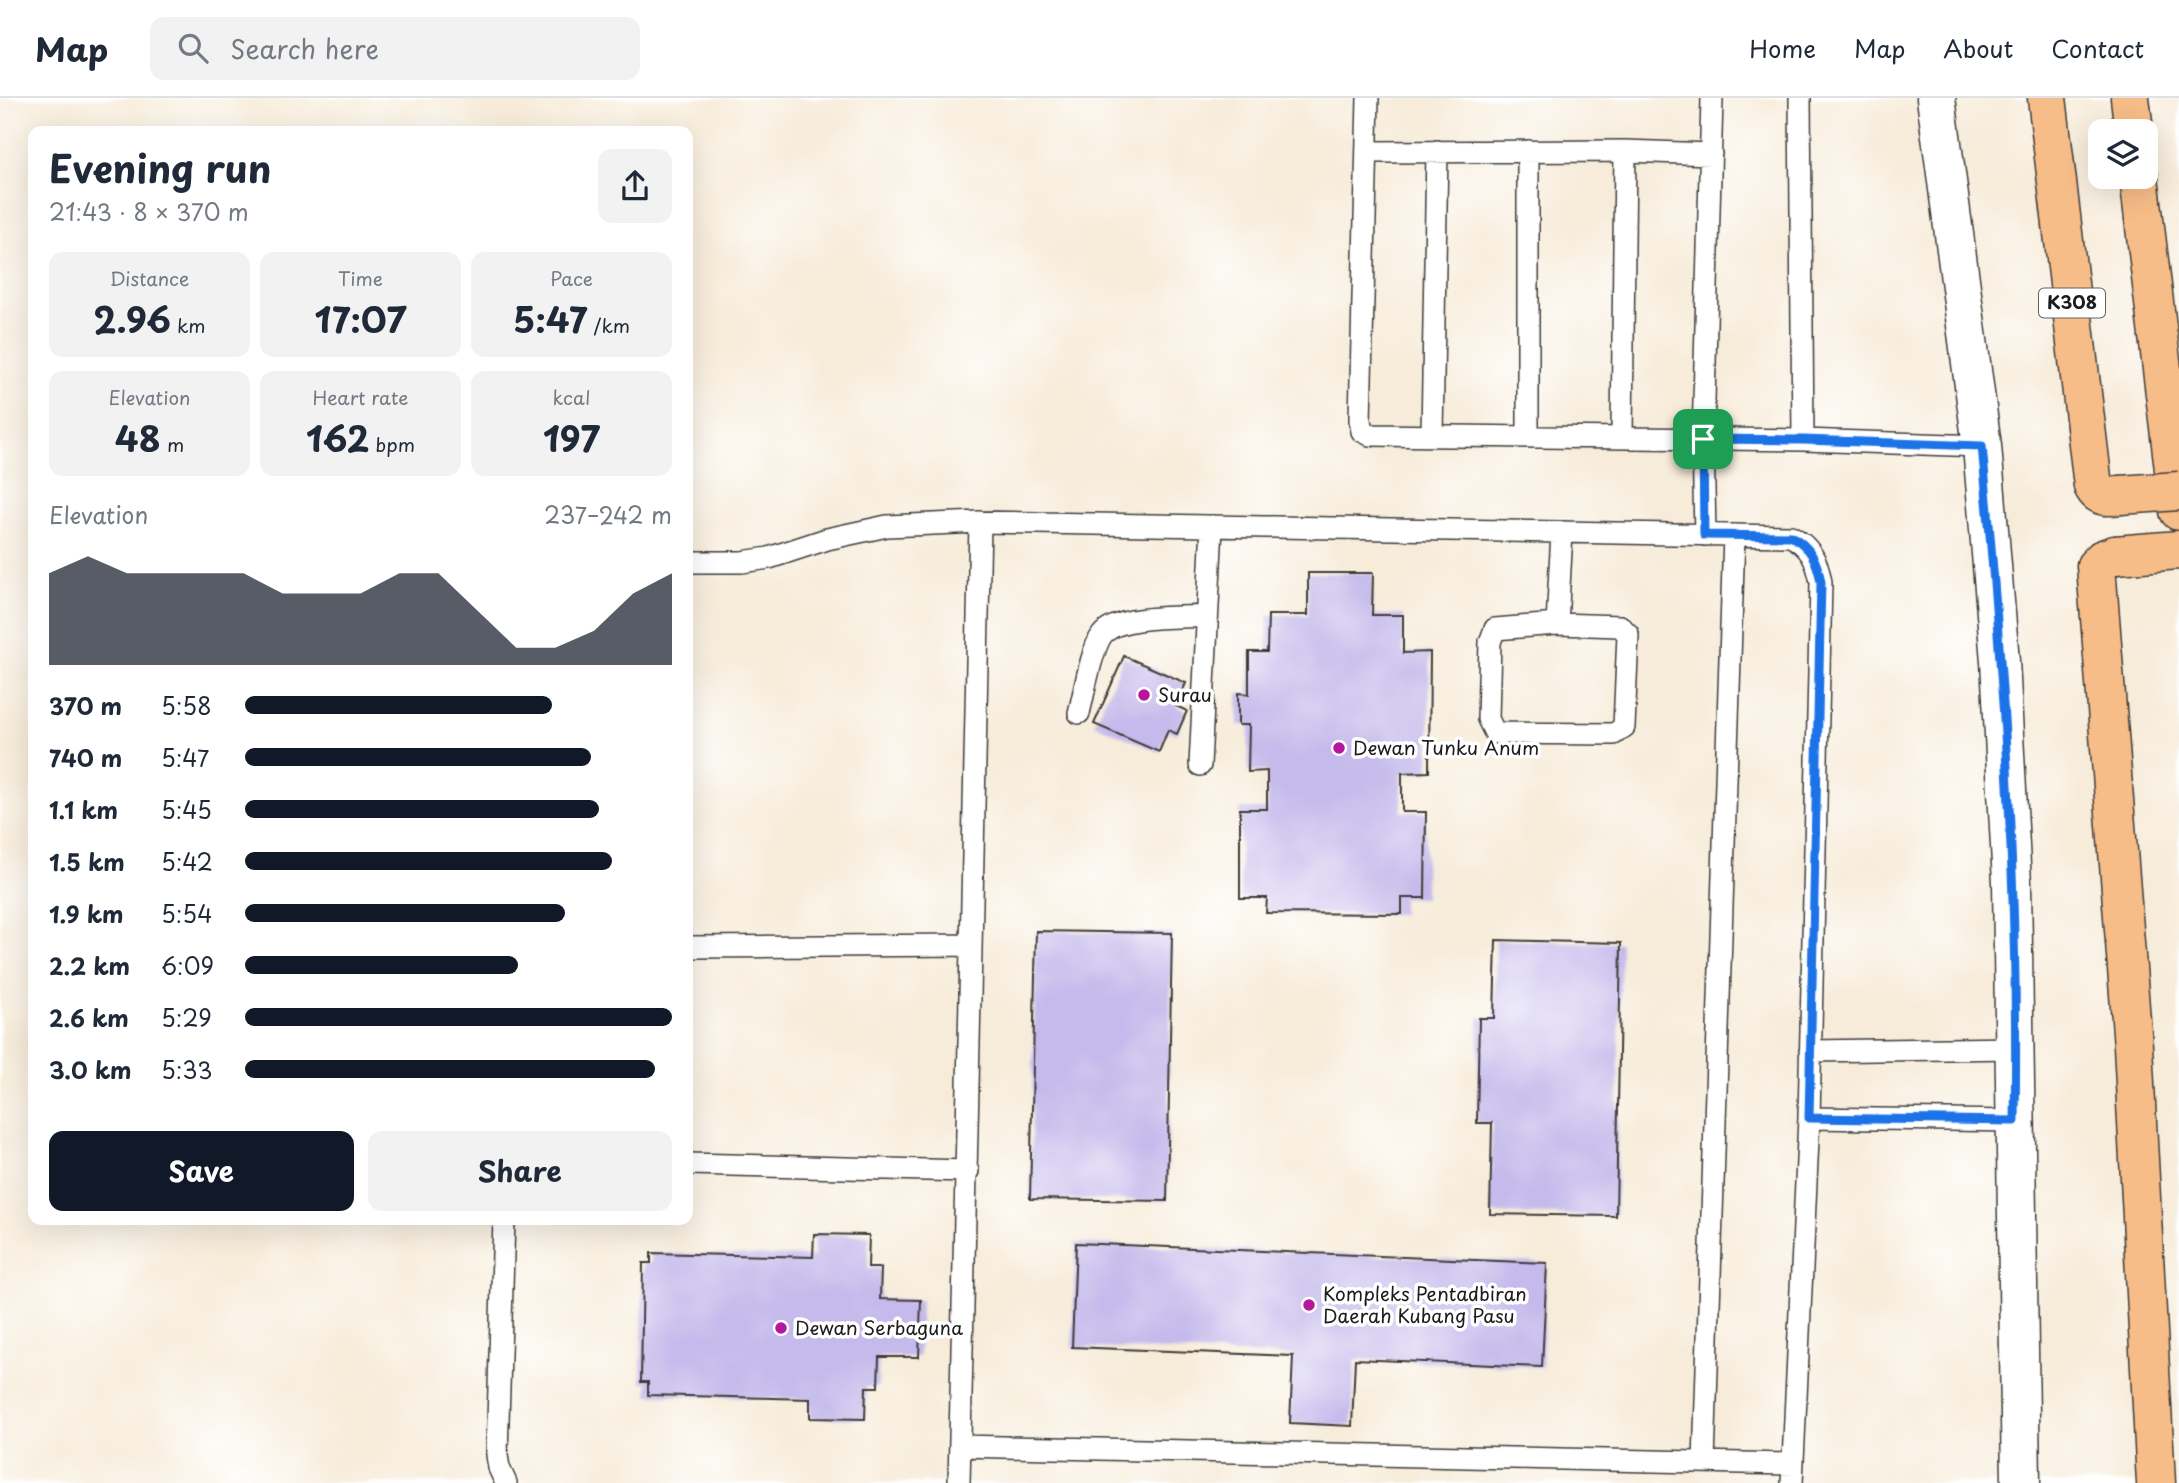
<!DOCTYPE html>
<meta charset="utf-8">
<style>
body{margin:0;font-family:"Playpen Sans",sans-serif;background:#f2f2f3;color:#1f2937;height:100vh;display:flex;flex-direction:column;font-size:26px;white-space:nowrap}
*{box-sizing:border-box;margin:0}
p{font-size:23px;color:#747a83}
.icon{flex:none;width:38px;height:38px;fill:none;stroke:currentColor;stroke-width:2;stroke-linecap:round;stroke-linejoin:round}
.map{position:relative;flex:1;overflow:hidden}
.sheet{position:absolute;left:28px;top:28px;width:665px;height:1099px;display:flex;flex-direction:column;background:#fff;border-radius:14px;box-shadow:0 7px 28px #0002}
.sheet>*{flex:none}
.fabs{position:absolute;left:2088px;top:21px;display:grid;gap:14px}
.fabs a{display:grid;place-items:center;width:70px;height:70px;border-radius:14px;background:#fff;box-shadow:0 7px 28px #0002;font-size:35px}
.pin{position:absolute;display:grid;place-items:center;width:60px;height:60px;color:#fff;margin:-30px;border-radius:14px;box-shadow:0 4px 10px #0006}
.round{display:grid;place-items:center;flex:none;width:74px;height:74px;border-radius:14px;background:#f2f2f3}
.summary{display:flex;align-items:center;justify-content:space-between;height:119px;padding:0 21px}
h1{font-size:38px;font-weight:700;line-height:52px}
.figures{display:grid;grid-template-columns:repeat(3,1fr);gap:10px;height:119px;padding:7px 21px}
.figures div{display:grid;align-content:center;border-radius:14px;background:#f2f2f3;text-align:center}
.figures b{font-size:35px;font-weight:700}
.figures small{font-size:19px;font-weight:400}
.figures p{font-size:19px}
.chart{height:196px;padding:14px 21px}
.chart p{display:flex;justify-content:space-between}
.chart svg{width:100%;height:126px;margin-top:7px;fill:#111827;opacity:.7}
.action{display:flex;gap:14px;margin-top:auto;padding:14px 21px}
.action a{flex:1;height:80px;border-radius:14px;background:#111827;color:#fff;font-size:28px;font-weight:700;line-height:80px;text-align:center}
.action a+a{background:#f2f2f3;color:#1f2937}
ul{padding:0 21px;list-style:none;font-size:23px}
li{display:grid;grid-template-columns:112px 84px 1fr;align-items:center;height:52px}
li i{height:18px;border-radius:9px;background:#111827}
header{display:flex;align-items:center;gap:42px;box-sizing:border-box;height:98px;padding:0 35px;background:#fff;border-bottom:2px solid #e0e1e3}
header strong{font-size:33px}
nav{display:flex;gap:38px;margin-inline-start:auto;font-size:24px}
.search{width:490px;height:63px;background:#f2f2f3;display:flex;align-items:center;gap:18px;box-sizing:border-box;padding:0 24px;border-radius:14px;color:#747a83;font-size:26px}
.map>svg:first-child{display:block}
</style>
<header>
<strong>Map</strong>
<div class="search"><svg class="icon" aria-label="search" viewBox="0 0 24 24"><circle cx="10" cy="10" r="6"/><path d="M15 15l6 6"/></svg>Search here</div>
<nav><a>Home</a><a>Map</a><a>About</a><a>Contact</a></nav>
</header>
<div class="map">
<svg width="2179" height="1385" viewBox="0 0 2179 1385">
<rect width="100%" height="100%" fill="#fff"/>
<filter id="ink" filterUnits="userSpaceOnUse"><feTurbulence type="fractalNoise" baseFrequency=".0143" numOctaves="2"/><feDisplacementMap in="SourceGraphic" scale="14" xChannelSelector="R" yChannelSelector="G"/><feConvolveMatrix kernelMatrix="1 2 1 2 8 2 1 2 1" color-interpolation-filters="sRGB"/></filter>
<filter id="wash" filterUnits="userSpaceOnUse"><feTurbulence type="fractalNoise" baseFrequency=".00686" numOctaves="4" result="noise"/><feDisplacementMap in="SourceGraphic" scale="28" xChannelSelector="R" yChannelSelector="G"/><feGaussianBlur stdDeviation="1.57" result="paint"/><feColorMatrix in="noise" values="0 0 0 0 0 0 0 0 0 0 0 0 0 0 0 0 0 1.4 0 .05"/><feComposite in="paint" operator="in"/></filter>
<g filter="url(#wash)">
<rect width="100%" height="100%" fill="#f7ecda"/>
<g id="blocks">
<!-- building -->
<path fill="#c5baeb" d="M1308 475H1373L1372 517H1403V555L1430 554 1429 674 1402 675V714H1426L1425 800H1402V816L1266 815 1267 800H1240V711H1267V673L1248 674 1249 627H1238V595L1249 596V554H1267L1268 517H1308Z
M1124 558 1186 585 1176 608 1187 613 1177 636 1168 632 1159 654 1094 626Z
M1036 833 1172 835 1167 1103 1030 1101Z
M1496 842 1621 845 1616 1118 1490 1116 1492 1025H1477L1479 920H1494Z
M814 1136 869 1137 868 1170H881L880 1201 921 1202 919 1259H879L878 1289H866L865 1321 810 1320V1301L648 1297V1284H641L643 1165H651V1155L813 1159Z
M1076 1145 1547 1165 1542 1269 1355 1261 1352 1328 1290 1325 1293 1258 1072 1249Z"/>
</g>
</g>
<g filter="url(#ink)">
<use href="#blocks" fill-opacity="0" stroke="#3d3b38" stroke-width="2"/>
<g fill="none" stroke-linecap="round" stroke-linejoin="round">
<!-- service casing -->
<g stroke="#3d3b38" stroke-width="24">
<path id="service" d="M1368 0 1360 322 1362 333 1370 337 1803 342 1982 348
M1800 0 1803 342
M1367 54 1625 53 1711 56
M1432 337 1437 53
M1528 339V53
M1622 340 1625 53
M1705 437 1703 341 1712 0
M688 464H742L769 460 827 441 887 428 980 424 1791 438C1811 449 1817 463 1821 484L1809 1020 1792 1385
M1557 526 1620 528 1628 536 1624 629 1614 636 1495 635 1488 621 1490 544 1495 531Z
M1557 526 1562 434
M1079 615C1084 596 1091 552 1102 537 1119 516 1182 520 1207 518
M1200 667 1212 428
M688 849 970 847
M1810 953 2016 950
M1809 1020 2015 1023
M688 1066 968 1073
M504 1122 497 1357 499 1370 506 1385
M960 1348 1793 1366
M1704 1364 1734 437
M959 1385C968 1065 972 744 980 424"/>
</g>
<!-- minor casing -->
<g stroke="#3d3b38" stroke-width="41">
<path id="minor" d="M1936 0 1982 348 2000 563 2012 785 2021 1385"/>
</g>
<!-- motorway casing -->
<g stroke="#3d3b38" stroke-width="41">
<path id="motorway" d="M2047 0 2093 388C2099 400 2108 399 2120 397
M2130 0 2134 33
M2139 79 2179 413
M2115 457 2103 461 2096 468 2133 948 2156 1385"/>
</g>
<!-- service -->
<use href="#service" stroke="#fff" stroke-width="21"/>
<!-- minor -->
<use href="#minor" stroke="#fff" stroke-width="38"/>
<!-- motorway -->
<use href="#motorway" stroke="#f7bd88" stroke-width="38"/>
<!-- motorway-bridge casing -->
<g stroke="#3d3b38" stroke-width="41" stroke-linecap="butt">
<path id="motorway-bridge" d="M2120 397 2179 393
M2115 457 2179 452"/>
</g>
<!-- motorway-bridge -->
<use href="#motorway-bridge" stroke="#f7bd88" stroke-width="38"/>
</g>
</g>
<g fill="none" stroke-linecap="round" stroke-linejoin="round" filter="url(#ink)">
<!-- route casing -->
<g stroke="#fff" stroke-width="14">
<path id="route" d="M1703 341 1803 342 1982 348C2003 572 2019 798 2015 1023L1809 1020 1821 484C1817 463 1811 449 1791 438L1704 437Z"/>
</g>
<!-- route -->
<use href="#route" stroke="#1a73e8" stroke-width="9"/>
</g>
<!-- markers -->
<g fill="#b5179e" stroke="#fff" stroke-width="2.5">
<circle cx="1144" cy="597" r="7"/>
<circle cx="1339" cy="650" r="7"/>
<circle cx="1309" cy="1207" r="7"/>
<circle cx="781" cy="1230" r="7"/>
</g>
<g text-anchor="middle" stroke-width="7" stroke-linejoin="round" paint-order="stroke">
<!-- shield labels -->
<rect fill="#fff" stroke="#606060" stroke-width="2" x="2039" y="190.5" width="66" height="29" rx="5"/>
<g font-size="18" font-weight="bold" fill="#1c1c1c">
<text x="2072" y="211">K308</text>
</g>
<!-- poi labels -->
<g font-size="19" fill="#1c1c1c" stroke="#fff" text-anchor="start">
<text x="1158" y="604">Surau</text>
<text x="1353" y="657">Dewan Tunku Anum</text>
<text x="1323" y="1203">Kompleks Pentadbiran<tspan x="1323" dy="22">Daerah Kubang Pasu</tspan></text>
<text x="795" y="1237">Dewan Serbaguna</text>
</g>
</g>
</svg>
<div class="fabs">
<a><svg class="icon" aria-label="layers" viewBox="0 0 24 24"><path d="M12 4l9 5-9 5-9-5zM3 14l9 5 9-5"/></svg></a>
</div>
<div class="pin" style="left:1703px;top:341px;background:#1e9e55"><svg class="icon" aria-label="arrive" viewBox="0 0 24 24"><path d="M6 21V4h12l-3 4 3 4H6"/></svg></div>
<section class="sheet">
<div class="summary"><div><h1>Evening run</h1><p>21:43 · 8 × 370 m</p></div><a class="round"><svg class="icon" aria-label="share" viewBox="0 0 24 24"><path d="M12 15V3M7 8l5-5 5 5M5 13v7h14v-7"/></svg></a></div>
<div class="figures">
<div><p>Distance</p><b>2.96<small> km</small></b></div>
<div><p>Time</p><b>17:07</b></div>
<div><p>Pace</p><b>5:47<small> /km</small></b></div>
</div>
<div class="figures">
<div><p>Elevation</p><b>48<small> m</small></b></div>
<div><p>Heart rate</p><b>162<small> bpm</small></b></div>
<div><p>kcal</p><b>197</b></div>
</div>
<div class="chart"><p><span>Elevation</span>237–242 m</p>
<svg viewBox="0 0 160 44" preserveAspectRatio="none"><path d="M0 44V12L10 6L20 12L30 12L40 12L50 12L60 19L70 19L80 19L90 12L100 12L110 25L120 38L130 38L140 32L150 19L160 12V44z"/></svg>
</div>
<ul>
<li><b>370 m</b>5:58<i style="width:72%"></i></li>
<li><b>740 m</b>5:47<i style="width:81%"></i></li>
<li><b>1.1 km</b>5:45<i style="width:83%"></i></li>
<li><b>1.5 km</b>5:42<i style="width:86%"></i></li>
<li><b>1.9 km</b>5:54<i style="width:75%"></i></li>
<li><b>2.2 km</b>6:09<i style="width:64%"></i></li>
<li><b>2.6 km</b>5:29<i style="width:100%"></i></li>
<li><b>3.0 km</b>5:33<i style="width:96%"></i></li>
</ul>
<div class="action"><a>Save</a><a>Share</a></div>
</section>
</div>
